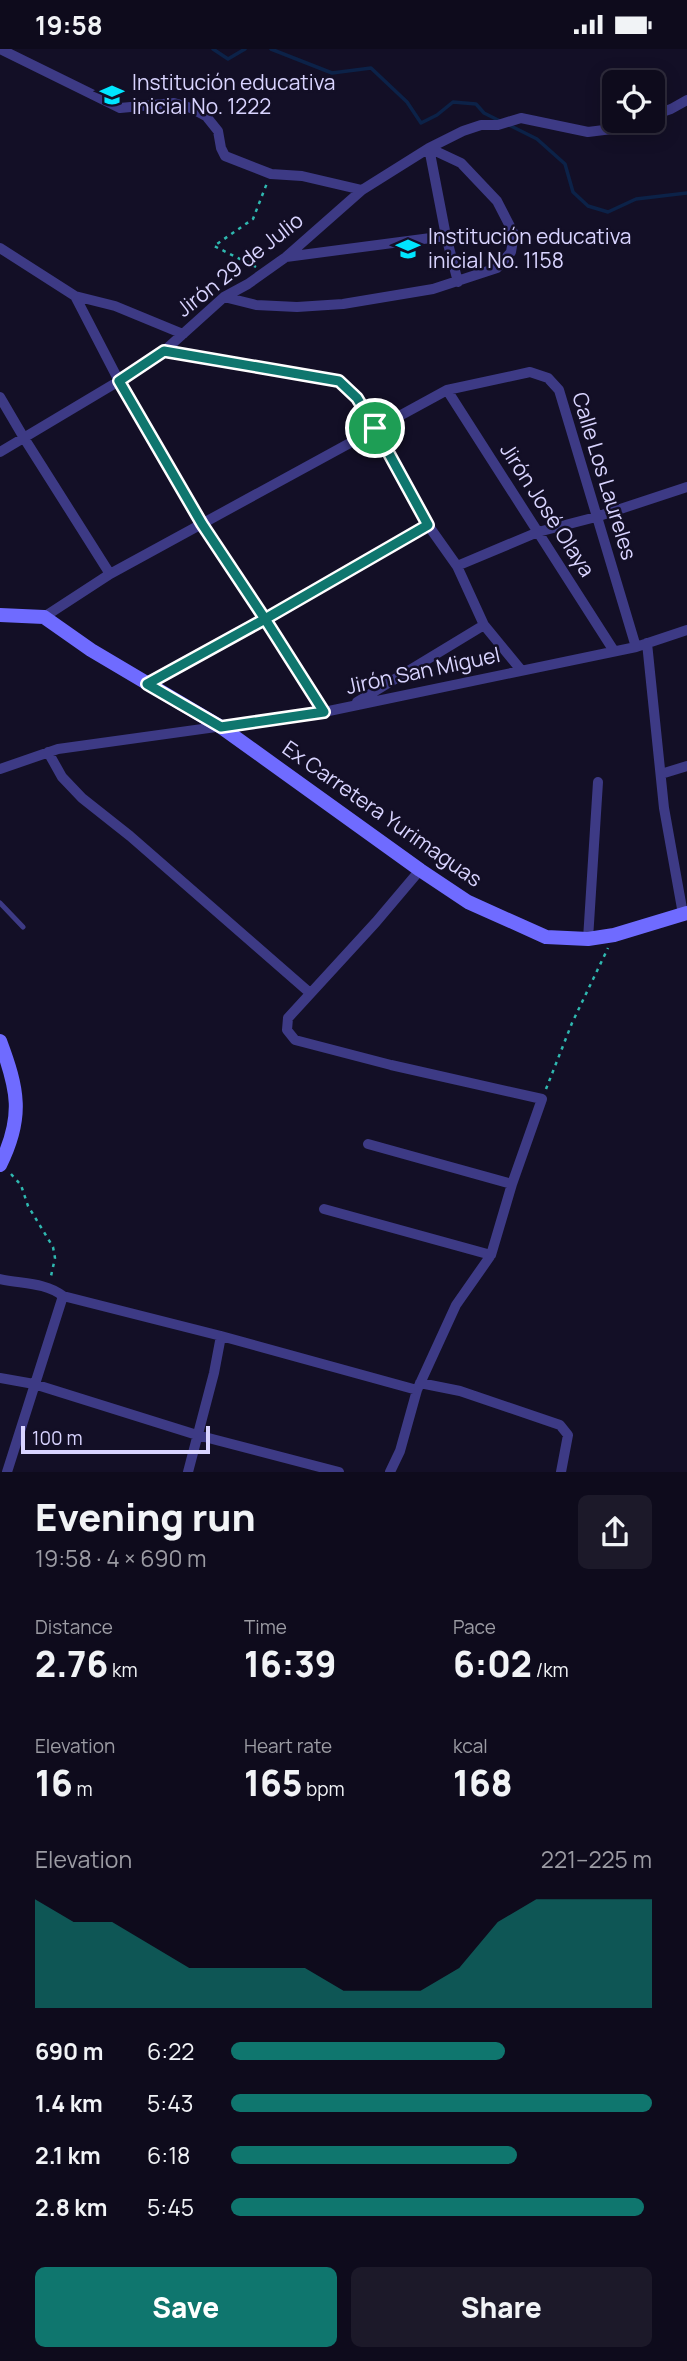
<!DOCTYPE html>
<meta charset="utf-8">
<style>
body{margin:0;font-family:Manrope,sans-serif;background:#1c1929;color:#f1f3f6;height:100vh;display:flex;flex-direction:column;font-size:26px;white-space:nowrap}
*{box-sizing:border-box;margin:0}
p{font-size:23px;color:#9b9ba3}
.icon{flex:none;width:38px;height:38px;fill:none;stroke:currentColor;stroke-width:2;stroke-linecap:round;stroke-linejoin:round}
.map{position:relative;height:1423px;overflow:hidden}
.drawer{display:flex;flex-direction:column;background:#0e0b1c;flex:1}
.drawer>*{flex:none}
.tools{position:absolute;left:602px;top:21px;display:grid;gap:14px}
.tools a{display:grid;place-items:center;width:63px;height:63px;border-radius:10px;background:#0e0b1c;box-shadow:0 4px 18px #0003,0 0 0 2px #2e2b3b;font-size:35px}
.scale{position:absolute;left:21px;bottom:18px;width:189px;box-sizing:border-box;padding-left:7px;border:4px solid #d9d4ff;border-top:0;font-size:19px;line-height:24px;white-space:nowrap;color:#d9d4ff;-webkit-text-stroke:5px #130f26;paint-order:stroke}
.pin{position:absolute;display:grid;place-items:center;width:60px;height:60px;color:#fff;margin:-30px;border:4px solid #fff;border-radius:50%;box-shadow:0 2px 7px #0007}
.round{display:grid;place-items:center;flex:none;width:74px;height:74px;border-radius:10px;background:#1c1929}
.summary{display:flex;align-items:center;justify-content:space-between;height:119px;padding:0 35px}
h1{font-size:38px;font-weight:800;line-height:52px}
.stats{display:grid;grid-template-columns:repeat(3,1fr);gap:10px;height:119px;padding:7px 35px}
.stats div{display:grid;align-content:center}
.stats b{font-size:35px;font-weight:800}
.stats small{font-size:19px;font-weight:400}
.stats p{font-size:19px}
.chart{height:196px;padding:14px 35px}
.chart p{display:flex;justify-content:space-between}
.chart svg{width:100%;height:126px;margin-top:7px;fill:#0f766e;opacity:.7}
.action{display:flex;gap:14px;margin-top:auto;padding:14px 35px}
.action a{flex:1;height:80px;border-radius:10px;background:#0f766e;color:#fff;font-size:28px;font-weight:800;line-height:80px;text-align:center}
.action a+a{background:#1c1929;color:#f1f3f6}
ul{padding:0 35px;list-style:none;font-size:23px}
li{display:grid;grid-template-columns:112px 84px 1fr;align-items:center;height:52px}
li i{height:18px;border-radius:9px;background:#0f766e}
.status{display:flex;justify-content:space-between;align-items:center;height:49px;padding:0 35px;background:#0e0b1c;direction:ltr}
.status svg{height:19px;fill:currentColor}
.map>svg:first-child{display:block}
</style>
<div class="status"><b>19:58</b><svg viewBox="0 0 49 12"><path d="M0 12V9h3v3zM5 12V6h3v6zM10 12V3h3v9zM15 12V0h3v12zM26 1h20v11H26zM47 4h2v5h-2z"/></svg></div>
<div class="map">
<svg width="687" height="1423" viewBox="0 0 687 1423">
<rect width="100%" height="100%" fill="#130f26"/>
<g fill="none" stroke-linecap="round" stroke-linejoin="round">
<!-- stream -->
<path stroke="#0c2248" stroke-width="3.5" d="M213 0 228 10 245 0
M271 0 332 24 371 19 407 53 421 74 437 66 453 53 476 55 484 64 502 73
M509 76 537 90 565 115 573 143 588 157 608 163 636 150 687 144"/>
<!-- path -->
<path stroke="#2fb8b0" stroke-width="2.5" stroke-dasharray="3.5 5" stroke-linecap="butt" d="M256 218 214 197 253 170 267 134
M546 1040 572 974 608 899
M11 1125 21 1136 28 1157 53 1198 55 1209 51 1227"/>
<!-- lane -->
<path stroke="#3d3a85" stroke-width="5" d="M0 854 23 878"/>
<!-- street -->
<path stroke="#3d3a85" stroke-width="10" d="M0 0 120 59 174 54 191 59 206 67 218 82 221 99 225 107 271 125 302 127 362 141
M653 66 671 60 687 51
M429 99 446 187 458 233
M0 199 75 247 115 257 183 285
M286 208 446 187
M75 247 119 332 202 475 324 663
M224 248 256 256 297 258 343 255 433 240 497 219 511 203 514 185 497 152 461 114 429 99
M164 302 339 332 357 349 428 476 457 517 484 576 521 621
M447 341 614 602
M0 348 24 389 110 525
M0 403 119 332 164 302 224 248 248 235 286 208 362 141 429 99 463 82 481 76H498L521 69 588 83 612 80 635 72
M457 517 538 483 596 468 687 438
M44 568 110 525 447 341 530 323 548 329 559 341 636 598
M647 594 664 759 683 865
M147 635 265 570 428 476
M357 653 484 576
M48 703 62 728 82 749 130 787 310 944
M0 720 58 700 324 663 636 598 687 581
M661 725 687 717
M588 890 598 733
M368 1095 512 1135
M324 1160 491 1206
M0 1230C21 1235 45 1233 63 1247L221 1287
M0 1329 34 1335 197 1386 339 1423
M420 1334 460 1342 560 1376 568 1386 561 1423
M7 1423 63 1247
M188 1423 214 1324 221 1287 417 1341
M390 1423 400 1402 417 1341 456 1256 491 1206 512 1135 542 1050 391 1016 295 991 287 981 288 969 376 873 420 821"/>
<!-- secondary -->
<path stroke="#6f6bff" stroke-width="14" d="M0 566 44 568 91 601 221 678 420 821 468 853 546 888 588 890 614 886 687 864
M0 992C18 1040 24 1068 0 1116"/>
</g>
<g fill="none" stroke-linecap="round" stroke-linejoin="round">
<!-- route casing -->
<g stroke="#fff" stroke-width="14">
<path id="route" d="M375 379 428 476 265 570 324 663 221 678 147 635 265 570 202 475 119 332 164 302 339 332 357 349 375 379"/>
</g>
<!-- route -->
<use href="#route" stroke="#0f766e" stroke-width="9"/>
</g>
<!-- icons -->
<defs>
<g id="school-bare" transform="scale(1.89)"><path d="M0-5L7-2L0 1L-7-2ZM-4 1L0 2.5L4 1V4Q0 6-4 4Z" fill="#00e5ff" stroke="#130f26" stroke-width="2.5" paint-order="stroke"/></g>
</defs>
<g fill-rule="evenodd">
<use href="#school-bare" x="112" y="46"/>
<use href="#school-bare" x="408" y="200"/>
</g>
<g text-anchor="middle" stroke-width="5" stroke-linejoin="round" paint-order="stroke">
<!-- poi labels -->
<g font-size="21" fill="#d9d4ff" stroke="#130f26" text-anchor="start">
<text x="132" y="41">Institución educativa<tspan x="132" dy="24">inicial No. 1222</tspan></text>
<text x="428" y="195">Institución educativa<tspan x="428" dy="24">inicial No. 1158</tspan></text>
</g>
<!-- street labels -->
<g font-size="21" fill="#d9d4ff" stroke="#130f26">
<text transform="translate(240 216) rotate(-38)" y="7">Jirón 29 de Julio</text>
<text transform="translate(604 427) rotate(73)" y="7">Calle Los Laureles</text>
<text transform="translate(547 461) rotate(57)" y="7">Jirón José Olaya</text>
<text transform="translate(423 622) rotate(-12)" y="7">Jirón San Miguel</text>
<text transform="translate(382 765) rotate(35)" y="7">Ex Carretera Yurimaguas</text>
</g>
</g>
</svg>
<div class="tools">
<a><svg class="icon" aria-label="locate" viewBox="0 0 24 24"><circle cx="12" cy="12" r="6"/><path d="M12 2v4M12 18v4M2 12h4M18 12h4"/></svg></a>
</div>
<div class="scale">100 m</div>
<div class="pin" style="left:375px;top:379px;background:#1e9e55"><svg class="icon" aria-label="arrive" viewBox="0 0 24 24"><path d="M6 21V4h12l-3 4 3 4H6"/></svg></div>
</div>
<section class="drawer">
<div class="summary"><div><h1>Evening run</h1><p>19:58 · 4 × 690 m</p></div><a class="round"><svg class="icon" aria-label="share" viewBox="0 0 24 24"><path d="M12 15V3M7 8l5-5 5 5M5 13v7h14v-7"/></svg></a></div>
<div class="stats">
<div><p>Distance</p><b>2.76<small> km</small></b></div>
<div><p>Time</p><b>16:39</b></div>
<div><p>Pace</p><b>6:02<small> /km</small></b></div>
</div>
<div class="stats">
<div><p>Elevation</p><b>16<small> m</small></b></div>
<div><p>Heart rate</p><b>165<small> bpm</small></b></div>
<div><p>kcal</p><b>168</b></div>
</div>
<div class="chart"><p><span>Elevation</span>221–225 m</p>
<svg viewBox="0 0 160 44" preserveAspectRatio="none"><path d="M0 44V6L10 14L20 14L30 22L40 30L50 30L60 30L70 30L80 38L90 38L100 38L110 30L120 14L130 6L140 6L150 6L160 6V44z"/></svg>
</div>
<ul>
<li><b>690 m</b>6:22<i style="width:65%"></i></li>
<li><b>1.4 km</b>5:43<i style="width:100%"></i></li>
<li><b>2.1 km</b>6:18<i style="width:68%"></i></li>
<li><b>2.8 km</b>5:45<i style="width:98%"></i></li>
</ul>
<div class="action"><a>Save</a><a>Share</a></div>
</section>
